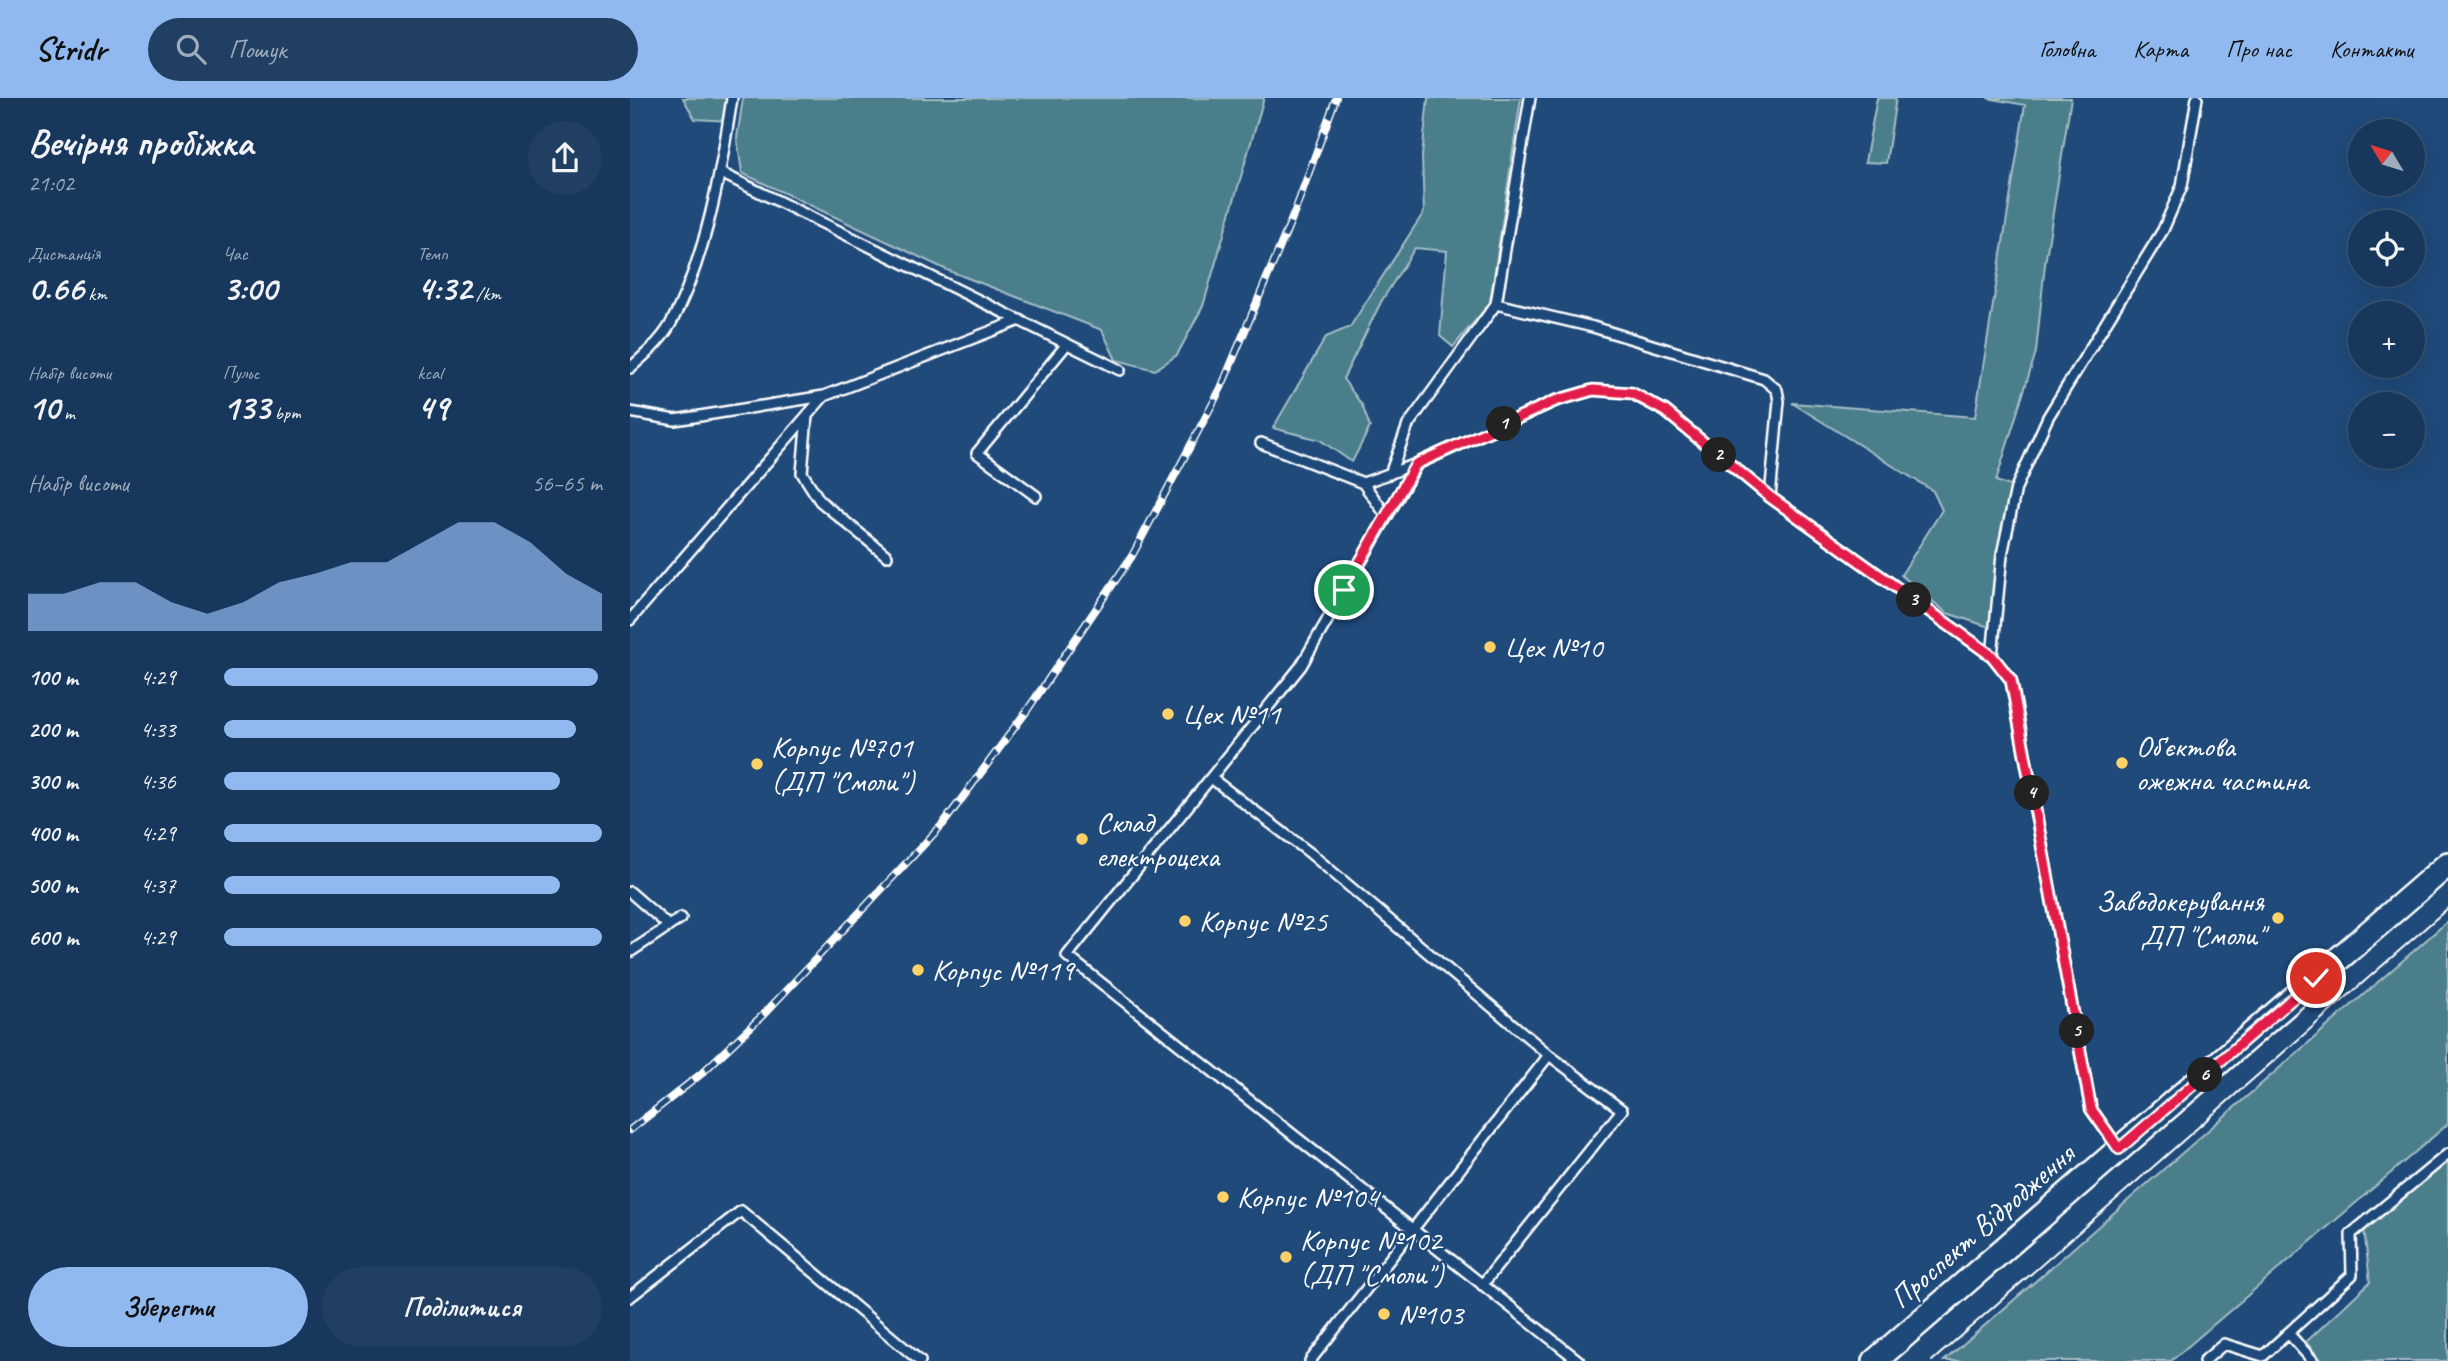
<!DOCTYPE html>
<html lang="uk">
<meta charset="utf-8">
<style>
body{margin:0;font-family:Caveat,sans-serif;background:#203f62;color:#f1f3f6;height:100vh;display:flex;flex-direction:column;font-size:26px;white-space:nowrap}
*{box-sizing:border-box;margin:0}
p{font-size:23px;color:#9eacbb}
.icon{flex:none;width:38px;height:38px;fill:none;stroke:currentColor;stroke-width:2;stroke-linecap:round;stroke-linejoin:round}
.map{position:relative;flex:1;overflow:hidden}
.side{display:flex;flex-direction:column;background:#17385c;width:630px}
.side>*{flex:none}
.needle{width:46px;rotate:308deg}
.tools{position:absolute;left:1718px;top:21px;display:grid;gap:14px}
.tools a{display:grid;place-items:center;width:77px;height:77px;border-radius:50%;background:#17385c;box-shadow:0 7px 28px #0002,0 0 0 2px #365272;font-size:35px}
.pin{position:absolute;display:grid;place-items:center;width:60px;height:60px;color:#fff;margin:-30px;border:4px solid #fff;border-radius:50%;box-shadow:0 2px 7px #0007}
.km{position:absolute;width:35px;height:35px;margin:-18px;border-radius:50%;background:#222;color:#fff;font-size:19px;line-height:35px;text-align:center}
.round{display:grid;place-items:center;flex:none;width:74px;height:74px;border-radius:37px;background:#203f62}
.overview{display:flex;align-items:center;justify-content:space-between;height:119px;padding:0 28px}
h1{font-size:38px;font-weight:700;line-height:52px}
.figures{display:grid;grid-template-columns:repeat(3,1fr);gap:10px;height:119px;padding:7px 28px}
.figures div{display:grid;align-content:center}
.figures b{font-size:35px;font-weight:700}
.figures small{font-size:19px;font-weight:400}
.figures p{font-size:19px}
.chart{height:196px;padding:14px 28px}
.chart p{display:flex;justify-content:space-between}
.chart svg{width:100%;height:126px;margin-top:7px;fill:#90b9f0;opacity:.7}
.button{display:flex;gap:14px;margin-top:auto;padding:14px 28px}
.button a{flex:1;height:80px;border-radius:42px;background:#90b9f0;color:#111;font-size:28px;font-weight:700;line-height:80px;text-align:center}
.button a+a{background:#203f62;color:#f1f3f6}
ul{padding:0 28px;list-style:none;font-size:23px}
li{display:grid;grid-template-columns:112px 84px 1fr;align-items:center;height:52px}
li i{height:18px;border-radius:9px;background:#90b9f0}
header{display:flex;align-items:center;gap:42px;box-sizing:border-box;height:98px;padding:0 35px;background:#90b9f0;color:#111}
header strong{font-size:33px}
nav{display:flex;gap:38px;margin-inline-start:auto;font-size:24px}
.search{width:490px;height:63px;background:#203f62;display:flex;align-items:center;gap:18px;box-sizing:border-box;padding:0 24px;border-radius:38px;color:#9eacbb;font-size:26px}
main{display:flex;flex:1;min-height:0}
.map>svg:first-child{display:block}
</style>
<header>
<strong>Stridr</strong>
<div class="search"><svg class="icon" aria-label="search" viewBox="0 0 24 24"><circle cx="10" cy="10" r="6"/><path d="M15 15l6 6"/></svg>Пошук</div>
<nav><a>Головна</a><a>Карта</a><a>Про нас</a><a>Контакти</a></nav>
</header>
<main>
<section class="side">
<div class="overview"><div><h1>Вечірня пробіжка</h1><p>21:02</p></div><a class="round"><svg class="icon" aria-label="share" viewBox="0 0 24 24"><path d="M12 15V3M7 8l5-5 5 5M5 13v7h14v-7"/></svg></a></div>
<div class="figures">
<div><p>Дистанція</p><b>0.66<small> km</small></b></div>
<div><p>Час</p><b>3:00</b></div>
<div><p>Темп</p><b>4:32<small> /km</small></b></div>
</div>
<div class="figures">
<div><p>Набір висоти</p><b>10<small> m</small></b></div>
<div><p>Пульс</p><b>133<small> bpm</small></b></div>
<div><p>kcal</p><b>49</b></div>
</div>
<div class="chart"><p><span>Набір висоти</span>56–65 m</p>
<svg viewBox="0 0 160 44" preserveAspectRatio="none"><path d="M0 44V31L10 31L20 27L30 27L40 34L50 38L60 34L70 27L80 24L90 20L100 20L110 13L120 6L130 6L140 13L150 24L160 31V44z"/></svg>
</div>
<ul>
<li><b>100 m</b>4:29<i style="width:99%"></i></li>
<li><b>200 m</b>4:33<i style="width:93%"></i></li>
<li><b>300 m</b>4:36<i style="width:89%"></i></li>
<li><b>400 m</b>4:29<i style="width:100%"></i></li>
<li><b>500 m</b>4:37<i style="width:89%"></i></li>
<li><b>600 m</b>4:29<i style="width:100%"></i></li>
</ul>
<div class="button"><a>Зберегти</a><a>Поділитися</a></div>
</section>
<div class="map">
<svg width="1818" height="1263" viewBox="0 0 1818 1263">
<rect width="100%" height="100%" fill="#1f4a7a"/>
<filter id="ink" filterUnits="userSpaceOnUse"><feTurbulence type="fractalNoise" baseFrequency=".0143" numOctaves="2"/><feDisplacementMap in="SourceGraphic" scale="14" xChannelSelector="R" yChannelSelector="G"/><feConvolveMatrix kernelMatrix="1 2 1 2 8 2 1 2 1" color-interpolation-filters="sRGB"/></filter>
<g filter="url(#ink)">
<!-- green -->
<path fill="#4b7e8b" stroke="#a5bec5" stroke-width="2" d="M53 0H102L99 23 65 21Z
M113 0H634L573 208 547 257 525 272 486 262 472 232 317 172 112 75 107 40Z
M798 0H891L860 205 823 249 810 238 817 153 785 150 751 204 713 281 732 307 740 329 722 364 690 342 643 330 696 239 720 229 794 114 792 58Z
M1247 0H1266L1256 65 1235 64Z
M1357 0H1441L1415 166 1406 254 1366 383 1386 390 1365 531 1317 515 1271 477 1312 412 1303 393 1162 305 1345 319 1395 7Z
M1818 823V1026L1541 1263H1314Z
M1818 1062V1263H1692L1676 1244 1740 1184 1734 1131Z"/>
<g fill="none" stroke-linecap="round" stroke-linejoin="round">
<!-- service casing -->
<g stroke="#fff" stroke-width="14">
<path id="service" d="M91 75 490 272
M866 206 963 229 1134 281 1147 292 1149 303 1140 399
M0 270C14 258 30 244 40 227 76 161 91 74 102 0
M0 314 45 322 194 298 390 222
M177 318 172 375 190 403 257 458
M631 345 733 385 786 366
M760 376 778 327 866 206 900 0
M733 385 756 417
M406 398 347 355 437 246
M0 522 194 298
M1362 558 1372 457 1386 390 1418 319 1533 132 1552 88 1567 0
M581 680 680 755 919 957 680 1263
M0 794 39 828
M0 854 51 820
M852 1187 992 1012 919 957
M0 1199 111 1113 290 1263
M1658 1235 1683 1263
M949 1263 437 858 671 568 787 366 925 303 963 292 1001 295 1035 313 1140 399 1362 558 1381 582 1461 1011 1489 1051
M1574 1263 1594 1246 1633 1258 1722 1177 1721 1136 1818 1056"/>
</g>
<!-- tertiary casing -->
<g stroke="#fff" stroke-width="28">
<path id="tertiary" d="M1245 1263 1818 766"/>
</g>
<!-- service -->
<use href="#service" stroke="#1f4a7a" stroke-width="9"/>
<!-- tertiary -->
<use href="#tertiary" stroke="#1f4a7a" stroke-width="23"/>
<!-- tram -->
<path stroke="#fff" stroke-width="2" d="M1302 1263 1818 810"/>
<!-- rail casing -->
<g stroke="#fff" stroke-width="8">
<path id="rail" d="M0 1032 71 976 133 917 313 726 396 614 502 458 591 290 665 113 706 0"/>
</g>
<!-- rail -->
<use href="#rail" stroke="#1f4a7a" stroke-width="5" stroke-dasharray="16" stroke-linecap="butt"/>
</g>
</g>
<g fill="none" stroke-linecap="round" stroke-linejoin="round" filter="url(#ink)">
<!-- route casing -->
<g stroke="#fff" stroke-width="14">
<path id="route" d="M714 492 786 366 925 303 963 292 1002 295 1035 313 1140 399 1362 558 1381 582 1461 1011 1489 1051 1686 880"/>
</g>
<!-- route -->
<use href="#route" stroke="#e11d48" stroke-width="9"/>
</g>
<!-- markers -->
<g fill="#ffd166" stroke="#1f4a7a" stroke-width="2.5">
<circle cx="860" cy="549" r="7"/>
<circle cx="538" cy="616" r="7"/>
<circle cx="1492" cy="665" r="7"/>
<circle cx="127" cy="666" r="7"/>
<circle cx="452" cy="741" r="7"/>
<circle cx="1648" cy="820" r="7"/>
<circle cx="555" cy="823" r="7"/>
<circle cx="288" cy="872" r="7"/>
<circle cx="593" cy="1099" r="7"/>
<circle cx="656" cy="1159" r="7"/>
<circle cx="754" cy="1216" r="7"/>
</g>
<g text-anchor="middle" stroke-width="5" stroke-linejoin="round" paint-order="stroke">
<!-- poi labels -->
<g font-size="30" fill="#fff" stroke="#1f4a7a" text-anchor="start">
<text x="874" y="559">Цех №10</text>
<text x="552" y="626">Цех №11</text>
<text x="1506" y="658">Об'єктова<tspan x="1506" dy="34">ожежна частина</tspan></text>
<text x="141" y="659">Корпус №701<tspan x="141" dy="34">(ДП "Смоли")</tspan></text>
<text x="466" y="734">Склад<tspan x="466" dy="34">електроцеха</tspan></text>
<text x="1634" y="813" text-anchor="end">Заводокерування<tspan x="1634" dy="34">ДП "Смоли"</tspan></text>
<text x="569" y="833">Корпус №25</text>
<text x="302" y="882">Корпус №119</text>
<text x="607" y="1109">Корпус №104</text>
<text x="670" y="1152">Корпус №102<tspan x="670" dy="34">(ДП "Смоли")</tspan></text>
<text x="768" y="1226">№103</text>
</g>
<!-- street labels -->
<g font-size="30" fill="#fff" stroke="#1f4a7a">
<text transform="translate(1352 1128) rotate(-41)" y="10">Проспект Відродження</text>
</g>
</g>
</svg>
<div class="tools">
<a><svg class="needle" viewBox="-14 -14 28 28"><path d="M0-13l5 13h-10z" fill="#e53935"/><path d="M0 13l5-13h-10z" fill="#9eacbb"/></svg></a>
<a><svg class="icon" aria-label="locate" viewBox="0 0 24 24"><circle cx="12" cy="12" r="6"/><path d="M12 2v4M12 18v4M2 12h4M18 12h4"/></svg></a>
<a>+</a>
<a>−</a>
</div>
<div class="pin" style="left:714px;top:492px;background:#1e9e55"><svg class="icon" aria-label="arrive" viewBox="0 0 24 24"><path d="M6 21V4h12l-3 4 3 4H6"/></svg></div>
<div class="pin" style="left:1686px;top:880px;background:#d93025"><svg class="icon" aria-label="check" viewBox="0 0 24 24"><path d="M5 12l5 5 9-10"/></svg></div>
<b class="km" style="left:874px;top:326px">1</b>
<b class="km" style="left:1089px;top:357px">2</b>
<b class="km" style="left:1284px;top:502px">3</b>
<b class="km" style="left:1402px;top:695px">4</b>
<b class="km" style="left:1447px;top:933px">5</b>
<b class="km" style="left:1575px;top:977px">6</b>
</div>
</main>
